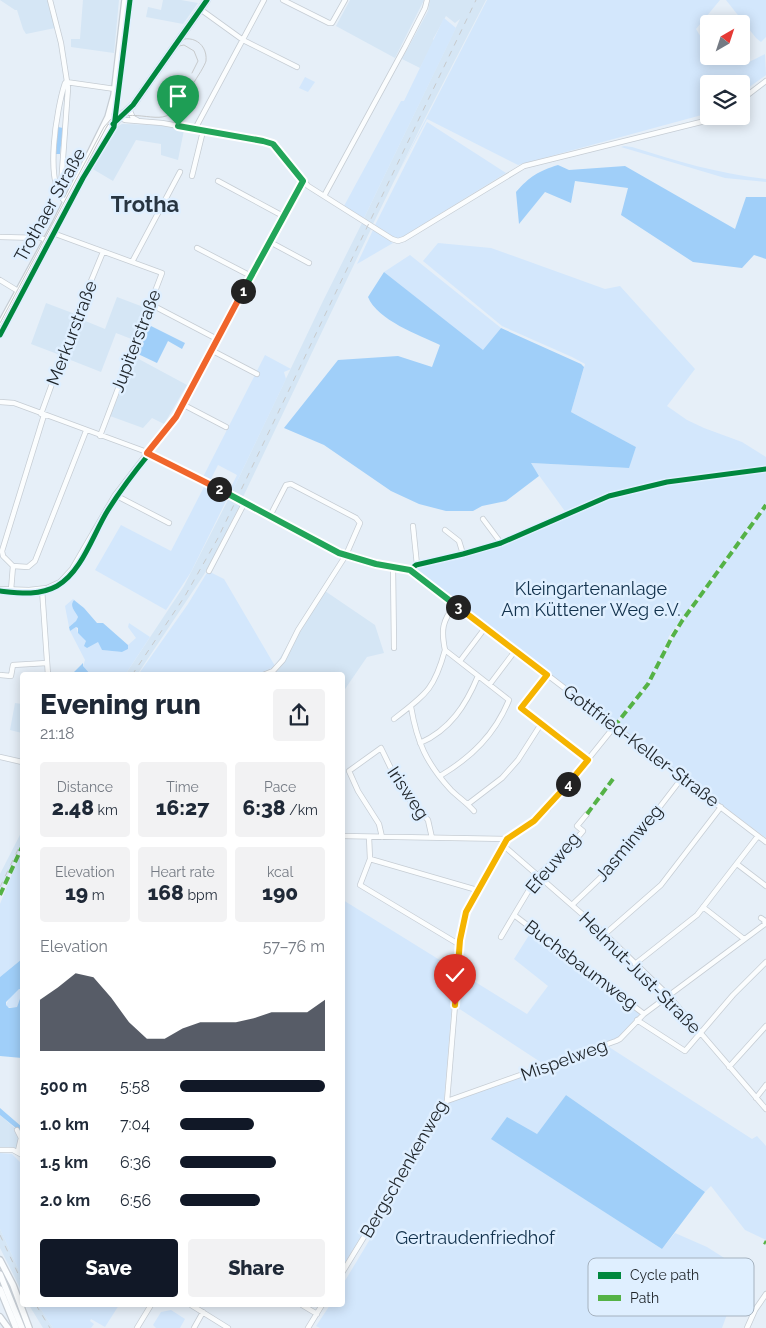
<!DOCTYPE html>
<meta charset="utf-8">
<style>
body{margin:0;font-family:Raleway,sans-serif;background:#f2f2f3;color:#1f2937;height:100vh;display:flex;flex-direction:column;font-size:19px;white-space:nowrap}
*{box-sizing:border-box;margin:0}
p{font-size:16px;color:#747a83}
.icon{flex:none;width:28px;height:28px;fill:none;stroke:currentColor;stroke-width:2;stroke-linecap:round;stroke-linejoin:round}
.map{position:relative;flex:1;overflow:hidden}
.side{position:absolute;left:20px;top:672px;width:325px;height:635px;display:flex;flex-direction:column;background:#fff;border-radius:5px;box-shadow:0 2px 12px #0003}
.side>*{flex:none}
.needle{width:32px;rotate:39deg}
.controls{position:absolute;left:700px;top:15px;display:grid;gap:10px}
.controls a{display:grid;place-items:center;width:50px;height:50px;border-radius:5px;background:#fff;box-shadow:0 2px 12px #0003;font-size:25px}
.pin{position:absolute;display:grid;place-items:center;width:42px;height:42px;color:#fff;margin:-51px -21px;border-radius:50% 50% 50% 0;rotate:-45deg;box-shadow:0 0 5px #0007}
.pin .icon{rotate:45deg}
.km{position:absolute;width:25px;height:25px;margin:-12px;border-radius:50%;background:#222;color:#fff;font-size:14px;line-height:25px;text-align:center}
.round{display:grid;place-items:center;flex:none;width:52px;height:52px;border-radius:5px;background:#f2f2f3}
.head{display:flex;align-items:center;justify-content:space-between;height:85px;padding:0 20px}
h1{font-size:28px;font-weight:800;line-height:38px}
.metrics{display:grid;grid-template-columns:repeat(3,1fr);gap:8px;height:85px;padding:5px 20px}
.metrics div{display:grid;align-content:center;border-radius:5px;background:#f2f2f3;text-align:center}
.metrics b{font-size:21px;font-weight:800}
.metrics small{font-size:14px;font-weight:400}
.metrics p{font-size:14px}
.chart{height:140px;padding:10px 20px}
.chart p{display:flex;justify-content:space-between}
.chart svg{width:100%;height:90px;margin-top:5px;fill:#111827;opacity:.7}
.cta{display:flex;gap:10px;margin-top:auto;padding:10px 20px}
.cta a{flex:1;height:58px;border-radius:5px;background:#111827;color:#fff;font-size:20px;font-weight:800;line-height:58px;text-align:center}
.cta a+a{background:#f2f2f3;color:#1f2937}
ul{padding:0 20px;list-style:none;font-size:16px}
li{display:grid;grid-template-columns:80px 60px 1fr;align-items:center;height:38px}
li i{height:12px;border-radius:6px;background:#111827}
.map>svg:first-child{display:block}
</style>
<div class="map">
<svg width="766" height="1328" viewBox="0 0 766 1328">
<rect width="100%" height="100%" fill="#e6eff8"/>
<!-- built -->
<path fill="#d5e6f5" d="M0 0H50L51 3 48 4 55 28 26 34 23 29 17 10H15Z
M83 0H119L114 53 71 47V39H80Z
M163 0H181L198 3 183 24 146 17 148 7 161 10Z
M350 0H424L395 58 336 26Z
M430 0H486L425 118 373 224 371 223 369 227 371 229 243 497H240L238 501 241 503 207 570 137 675H125L184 586 229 498H233L235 494 232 492 323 301 362 223 364 224 366 220 364 218 460 19 455 23 446 16 433 39 434 41 420 68 402 59 428 11Z
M122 124 162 125 184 130 178 160 161 155V144L136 140 113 181 91 168 113 129Z
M117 297 146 308 134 340 116 333 101 372 63 357 78 318 105 329Z
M46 303 75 314 60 355 31 344Z
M135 357 187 385 164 424 152 418 143 428 110 416Z
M325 591 375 625 384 653 367 657 343 692 342 675H264L262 672 275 666 291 640Z
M15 703 22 704V733L10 730Z
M22 831V845L0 893V874Z
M0 1115 17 1130 19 1138 18 1150 0 1148Z
M0 1229 22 1277V1292L0 1248Z
M29 1305H38L53 1328H43Z"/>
<!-- green -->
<path fill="#d3e7fc" d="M487 0H720L696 29 705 44 709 47V56C720 56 718 58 727 63 739 69 755 59 765 54L766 75 741 93V84H709V113L518 165 427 119 394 181Z
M726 0H766V37L761 42 756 38Z
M444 18 456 28 364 218 344 206 401 101H404Z
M305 77 315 82 308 92 299 88Z
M427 122 506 173 399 239 395 238 375 225Z
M624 146 632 147C676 161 720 174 766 179V182L725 178 621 147Z
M373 230 393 243 357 264Z
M438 243 491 248 605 289 620 286 695 369 667 406 687 420 704 428 742 442 766 457V468L687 476 608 495 567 514 530 463 628 468 636 447 571 412 585 364 572 357 502 326 423 261Z
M410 255 501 328 483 351 384 272Z
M265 355 291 369 284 372 286 379 232 492 231 487 237 475 220 466 218 465 210 481 203 477Z
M766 470V503L669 636 659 663 650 680 614 724 412 570 416 566 463 556 502 545 609 498 687 480Z
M205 485 228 497 191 572 166 610 95 570 121 525 171 551Z
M766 506V838L616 726 649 684 672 640 683 622Z
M208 571 224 579 275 666 256 675H138L188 604Z
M73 599 76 601 74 600C69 606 75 611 78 617L76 621 69 627 65 606Z
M129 623 150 637 125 675H91L83 666 85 660 70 631 76 627 78 633 92 645 98 641 102 650 122 652 128 649V645L136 638 128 627Z
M22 849V959L0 977V904Z
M343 900 527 1014 548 986 514 959 531 932 640 1014 609 1047 752 1139 757 1136 766 1146V1240L745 1230 711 1186 705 1192 566 1095 537 1134 492 1139 662 1249 675 1233 707 1247 751 1275 733 1298 722 1328H320L316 1326 330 1305H342L343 1284 378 1226 446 1101 545 1065 452 1004 444 1100 343 1266Z
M20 988 22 993 17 1007H7L6 1005 10 997Z
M0 1153 12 1154 22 1164V1277L0 1229Z
M38 1305H119L105 1327 91 1319 90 1321 94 1324 91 1328H53Z
M171 1310 185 1319 180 1328H156L153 1325 161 1312Z"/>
<!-- forest -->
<path fill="#a0cff9" d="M58 127 63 128 60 154H56Z
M558 165 569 170 625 166 735 229 746 197H766V259L754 255 742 268 693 262 621 215 628 188 575 181 571 203 545 192 519 224 516 192C530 176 539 171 558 165Z
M384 272 483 350 501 328 581 364 584 367 571 412 636 447 629 468 531 463 539 476 506 501 482 506 473 511H446L419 504 391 491 324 445 284 428 338 360 398 356 432 367 440 345C419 335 377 320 368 297Z
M149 325 185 343 182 349 168 341 157 363 138 354Z
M74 600 84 608 97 623H103L128 645V649L122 652 102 650 98 642 87 648 84 646 86 641 78 633V628L76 627 70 631 69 627 76 621 78 617C75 611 69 606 74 600Z
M83 663V666L91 675H77L74 672Z
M22 959V992L20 989H19L6 1002V1005L9 1008 17 1007 22 993V1058L0 1056V977Z
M566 1095 705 1192 662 1249 491 1139 507 1117 537 1134Z
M0 1108 22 1127V1133L0 1115Z"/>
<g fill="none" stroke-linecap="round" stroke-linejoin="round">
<!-- minor casing -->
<g stroke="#c6cdd4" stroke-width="6">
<path id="minor" d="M50 0 61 43 68 88 61 186 58 192
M283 0 329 23H332L345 0
M200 9 243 40 297 67
M66 82 115 89
M65 83C57 107 43 186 66 202
M741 100 766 81
M129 109 133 118 137 120
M118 117 125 120 162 123 263 141 273 144 308 186 392 239 398 241 404 239 524 166 709 120 716 116
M195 129 264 0
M192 176 203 131
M218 181 283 216
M324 196 405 47 425 8 427 0
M50 232 162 273 100 436
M0 237 41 238 46 240
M270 242 309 263
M197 248 251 276
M132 262 180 172
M0 280 18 291
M150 304 217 339
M211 350 257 374
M0 402 14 403 155 455 339 553 376 564 410 570 766 842
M182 404 226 427
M41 414 77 315 103 252
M115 495 169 523
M483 519 501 543
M413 526 417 565
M445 530 459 541 463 554
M13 566 28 567 35 561 86 431
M13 566 3 556 2 551 44 415
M393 566 394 648
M410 570 416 565 463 554 501 543 566 515
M209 571 245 502
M0 589 29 590 47 588 60 582 72 569 115 495 175 417 283 216 303 181
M42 589 48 675
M11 590 13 566
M460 661 485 628
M0 675 11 676 13 665 47 663
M263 675 273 671 283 660 298 630 346 555 360 523 356 518 291 484 286 485 270 516
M547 675 521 708 588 760
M490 684 515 651
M411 707C417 742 426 763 451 790 458 797 467 803 474 811
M394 719C426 694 434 690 445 650
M420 743C450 730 466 705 478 676
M0 757 22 762
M440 776C472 757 495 734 509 700L445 650C441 630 442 621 455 605
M468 804 502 778 518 760 541 724
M342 836 507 839
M369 837 370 859 360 885 460 945
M382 837 379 824 358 791 349 771 381 748 398 783 409 799 428 820 432 838
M504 846 605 934 668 995 766 1109
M370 859 477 890
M737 864 766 886
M572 905 619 860 682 778
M703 907 744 939
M514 915 538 875 568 849 583 831 577 826 587 814
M605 934 661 885 721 807
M501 937 514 915 644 1014
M635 964 697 915 758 836
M637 1020 685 1051 733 995 766 962
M729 1067 766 1026
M756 1098 766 1085
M447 1101 616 1041 620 1039 644 1014 765 924 764 920 761 918
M17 1130 21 1138 18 1151
M0 1150H13L22 1155
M342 1273 447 1101 460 945 465 912 507 839 534 821 548 809 614 727
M191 1305 228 1328
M302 1305 317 1314
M137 1328 151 1305
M194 1328 203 1312
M308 1328 322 1305
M747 1328 755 1310 766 1294"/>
</g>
<!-- major casing -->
<g stroke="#c6cdd4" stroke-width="8">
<path id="major" d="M110 127 133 105 207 0
M86 167 110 127 115 114V99
M0 325 55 224 108 117 114 95 125 0
M0 1260 13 1285 29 1328
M0 1274 22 1328
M0 1289 16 1328
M0 1317 8 1328"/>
</g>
<!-- minor -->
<use href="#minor" stroke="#fbfdfe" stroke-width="4.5"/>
<!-- major -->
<use href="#major" stroke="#fbfdfe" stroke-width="5.5"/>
<!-- tram -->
<path stroke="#c7cacc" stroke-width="1" d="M174 47 184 45 194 51 198 61 192 73
M0 323 104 127 112 118 133 101 172 46C186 31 208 41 206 61 204 69 179 105 172 112 159 127 126 103 107 126L0 327"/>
<!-- rail -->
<path stroke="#c7cacc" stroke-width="1" stroke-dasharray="6 6" stroke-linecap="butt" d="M132 675 185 596 218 538 476 0
M0 887 22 841
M0 1235 22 1282
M36 1305 50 1328"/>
<!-- quiet -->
<path stroke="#55b246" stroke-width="4" stroke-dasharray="8 4" stroke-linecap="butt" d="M614 727 648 684 671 639 682 621 766 505
M587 814 613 779
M0 895 22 847
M764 1242 766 1243"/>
<!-- cycleway casing -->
<g stroke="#dfefff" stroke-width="8">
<path id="cycleway" d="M113 124 133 105 207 0
M0 335 83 178 114 127 130 0
M147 453 175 417 283 216 303 181
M0 591C19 593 39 596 57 586 82 572 93 534 108 510 120 491 135 471 149 454L243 501 339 553 376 564 410 570 416 565 463 554 501 543 609 496 667 482 766 469"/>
</g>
<!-- cycleway -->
<use href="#cycleway" stroke="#00873e" stroke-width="5"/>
</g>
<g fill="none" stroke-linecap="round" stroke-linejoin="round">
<!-- split-1 casing -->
<g stroke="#fff" stroke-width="10">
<path id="split-1" d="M178 126 263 141 273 144 303 181 243 291"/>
</g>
<!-- split-2 casing -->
<g stroke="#fff" stroke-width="10">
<path id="split-2" d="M219 489 147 453 176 417 243 291"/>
</g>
<!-- split-3 casing -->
<g stroke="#fff" stroke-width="10">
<path id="split-3" d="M219 489 339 553 376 564 410 570 458 607"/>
</g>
<!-- split-4 casing -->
<g stroke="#fff" stroke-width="10">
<path id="split-4" d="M458 607 547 675 521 708 588 760 568 784"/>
</g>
<!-- split-5 casing -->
<g stroke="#fff" stroke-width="10">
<path id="split-5" d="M455 1005 460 940 466 912 507 839 534 821 568 784"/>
</g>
<!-- split-1 -->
<use href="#split-1" stroke="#22a559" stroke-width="6"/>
<!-- split-2 -->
<use href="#split-2" stroke="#f0652b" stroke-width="6"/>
<!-- split-3 -->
<use href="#split-3" stroke="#22a559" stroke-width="6"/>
<!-- split-4 -->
<use href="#split-4" stroke="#f5b400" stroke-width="6"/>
<!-- split-5 -->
<use href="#split-5" stroke="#f5b400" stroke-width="6"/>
</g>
<g text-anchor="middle" stroke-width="5" stroke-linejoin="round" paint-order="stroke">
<!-- street labels -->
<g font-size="18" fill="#1e2429" stroke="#dfefff">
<text transform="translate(50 205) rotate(-61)" y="6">Trothaer Straße</text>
<text transform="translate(72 333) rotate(-69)" y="6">Merkurstraße</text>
<text transform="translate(136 341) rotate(-69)" y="6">Jupiterstraße</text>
<text transform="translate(641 746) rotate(37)" y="6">Gottfried-Keller-Straße</text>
<text transform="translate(408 793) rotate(56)" y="6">Irisweg</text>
<text transform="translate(629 843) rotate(-50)" y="6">Jasminweg</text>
<text transform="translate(553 863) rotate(-50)" y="6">Efeuweg</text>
<text transform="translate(581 965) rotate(37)" y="6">Buchsbaumweg</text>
<text transform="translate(640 973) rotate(45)" y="6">Helmut-Just-Straße</text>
<text transform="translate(564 1060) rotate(-20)" y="6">Mispelweg</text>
<text transform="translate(404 1169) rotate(-60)" y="6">Bergschenkenweg</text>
</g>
<!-- park labels -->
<g font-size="18" fill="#11314c" stroke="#dfefff">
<text x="591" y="595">Kleingartenanlage<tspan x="591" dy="21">Am Küttener Weg e.V.</tspan></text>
<text x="475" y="1244">Gertraudenfriedhof</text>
</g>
<!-- district labels -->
<g font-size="22" font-weight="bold" fill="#283541" stroke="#dfefff">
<text x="145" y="212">Trotha</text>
</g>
</g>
<!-- legend -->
<rect x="588" y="1258" width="166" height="58" rx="8" fill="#dfefff" stroke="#a5b2bf" stroke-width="1"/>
<rect x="598" y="1272" width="23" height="7" fill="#00873e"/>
<rect x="598" y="1295" width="23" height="6" fill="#55b246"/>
<g font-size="14" fill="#1e2429">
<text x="630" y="1280">Cycle path</text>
<text x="630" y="1303">Path</text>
</g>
</svg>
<div class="controls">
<a><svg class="needle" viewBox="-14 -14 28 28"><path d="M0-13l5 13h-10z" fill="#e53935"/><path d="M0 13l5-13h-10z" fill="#747a83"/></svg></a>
<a><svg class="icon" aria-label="layers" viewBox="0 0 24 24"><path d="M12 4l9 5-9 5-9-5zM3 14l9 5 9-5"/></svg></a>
</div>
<div class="pin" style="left:178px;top:126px;background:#1e9e55"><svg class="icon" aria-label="arrive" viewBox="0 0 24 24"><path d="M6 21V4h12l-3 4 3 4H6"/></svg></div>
<div class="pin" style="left:455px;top:1005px;background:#d93025"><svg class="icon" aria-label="check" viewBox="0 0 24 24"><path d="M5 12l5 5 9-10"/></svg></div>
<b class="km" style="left:243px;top:291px">1</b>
<b class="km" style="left:219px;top:489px">2</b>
<b class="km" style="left:458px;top:607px">3</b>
<b class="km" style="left:568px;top:784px">4</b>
<section class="side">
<div class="head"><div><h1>Evening run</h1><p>21:18</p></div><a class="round"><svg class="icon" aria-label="share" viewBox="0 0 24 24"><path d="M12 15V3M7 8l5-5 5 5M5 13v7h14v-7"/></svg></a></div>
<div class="metrics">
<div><p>Distance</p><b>2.48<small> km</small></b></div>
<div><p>Time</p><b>16:27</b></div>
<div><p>Pace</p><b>6:38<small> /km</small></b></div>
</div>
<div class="metrics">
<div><p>Elevation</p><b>19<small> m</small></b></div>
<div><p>Heart rate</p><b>168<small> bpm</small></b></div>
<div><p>kcal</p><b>190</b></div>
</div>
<div class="chart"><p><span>Elevation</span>57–76 m</p>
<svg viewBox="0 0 160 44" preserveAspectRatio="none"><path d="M0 44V19L10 13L20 6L30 8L40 18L50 30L60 38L70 38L80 33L90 30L100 30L110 30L120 28L130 25L140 25L150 25L160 19V44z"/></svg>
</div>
<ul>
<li><b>500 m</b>5:58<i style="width:100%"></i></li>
<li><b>1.0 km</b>7:04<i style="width:51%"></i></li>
<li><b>1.5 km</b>6:36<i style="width:66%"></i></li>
<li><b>2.0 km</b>6:56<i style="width:55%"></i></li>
</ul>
<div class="cta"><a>Save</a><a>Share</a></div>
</section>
</div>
